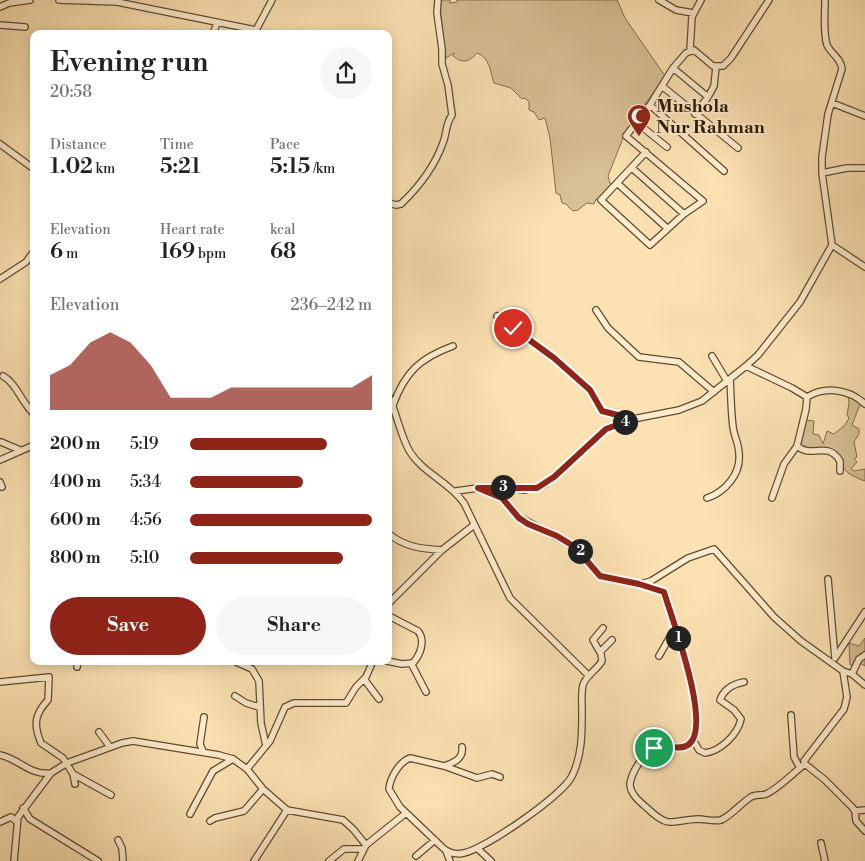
<!DOCTYPE html>
<meta charset="utf-8">
<style>
body{margin:0;font-family:"Libre Bodoni",serif;background:#f6f6f6;color:#222;height:100vh;display:flex;flex-direction:column;font-size:19px;white-space:nowrap}
*{box-sizing:border-box;margin:0}
p{font-size:16px;color:#767676}
.icon{flex:none;width:28px;height:28px;fill:none;stroke:currentColor;stroke-width:2;stroke-linecap:round;stroke-linejoin:round}
.map{position:relative;flex:1;overflow:hidden}
.panel{position:absolute;left:30px;top:30px;width:362px;height:635px;display:flex;flex-direction:column;background:#fff;border-radius:10px;box-shadow:0 2px 12px #0003}
.panel>*{flex:none}
.pin{position:absolute;display:grid;place-items:center;width:42px;height:42px;color:#fff;margin:-21px;border:2px solid #fff;border-radius:50%;box-shadow:0 1px 5px #0007}
.km{position:absolute;width:25px;height:25px;margin:-12px;border-radius:50%;background:#222;color:#fff;font-size:14px;line-height:25px;text-align:center}
.round{display:grid;place-items:center;flex:none;width:52px;height:52px;border-radius:26px;background:#f6f6f6}
.head{display:flex;align-items:center;justify-content:space-between;height:85px;padding:0 20px}
h1{font-size:28px;font-weight:600;line-height:38px}
.figures{display:grid;grid-template-columns:repeat(3,1fr);gap:8px;height:85px;padding:5px 20px}
.figures div{display:grid;align-content:center}
.figures b{font-size:21px;font-weight:600}
.figures small{font-size:14px;font-weight:400}
.figures p{font-size:14px}
.chart{height:140px;padding:10px 20px}
.chart p{display:flex;justify-content:space-between}
.chart svg{width:100%;height:90px;margin-top:5px;fill:#8f2418;opacity:.7}
.button{display:flex;gap:10px;margin-top:auto;padding:10px 20px}
.button a{flex:1;height:58px;border-radius:30px;background:#8f2418;color:#fff;font-size:20px;font-weight:600;line-height:58px;text-align:center}
.button a+a{background:#f6f6f6;color:#222}
ul{padding:0 20px;list-style:none;font-size:16px}
li{display:grid;grid-template-columns:80px 60px 1fr;align-items:center;height:38px}
li i{height:12px;border-radius:6px;background:#8f2418}
.map>svg:first-child{display:block}
</style>
<div class="map">
<svg width="865" height="861" viewBox="0 0 865 861">
<rect width="100%" height="100%" fill="#fce2b3"/>
<filter id="stains"><feTurbulence type="fractalNoise" baseFrequency=".004" numOctaves="4"/><feColorMatrix values="0 0 0 0 .2 0 0 0 0 .09 0 0 0 0 .02 0 0 0 .5 -.17"/></filter>
<radialGradient id="worn" r=".72"><stop offset=".6" stop-color="#630" stop-opacity="0"/><stop offset="1" stop-color="#630" stop-opacity=".3"/></radialGradient>
<!-- green -->
<path fill="#d9c095" stroke="#826d4c" d="M439 0H450V3L457 2V0H617L625 18 665 76 625 133 608 176 611 186 598 200 596 199 594 204 587 203 578 210 573 211 566 204 562 203 560 195 556 193 550 138 545 118 539 120 534 112 529 110V102L525 98 522 99 511 88 494 83C490 71 490 58 477 53 469 62 463 64 453 56L454 53 446 58Z
M848 395 860 401 862 405 859 407 852 425 859 429V434L854 442 857 457 854 459 857 462 851 469 854 471 865 469V481C859 479 852 476 847 472 831 455 838 442 807 450L802 447 800 443 806 420 814 421 813 434 819 435 823 444 827 431 834 434 845 425 849 418 847 415 849 403Z
M865 638V666L860 663 850 665 849 643 859 646Z"/>
<g fill="none" stroke-linecap="round" stroke-linejoin="round">
<!-- street casing -->
<g stroke="#604c2e" stroke-width="8">
<path id="street" d="M59 0 117 2 256 30
M659 0 676 10 693 13
M0 7 9 3 30 0
M0 25 25 27
M213 34 217 23
M254 34 272 0
M690 50 692 17 701 0
M673 68 708 97 695 114
M662 86 738 148
M708 97 714 86 716 67
M832 103 865 116
M650 105 724 171
M636 122 667 147
M0 144 34 169
M646 152 601 200 650 245 684 214 703 201 626 136 650 105 673 68 686 53 694 50 713 66H723L731 58 769 0
M632 168 684 214
M822 173 847 168H865
M617 183 667 228
M389 203 396 205 401 204C419 187 436 164 444 140 447 130 446 123 452 115L448 85 442 64V49L437 13 438 0
M832 245 865 267
M0 279 26 262 34 251
M596 310 608 328 639 357 679 362 714 392
M497 316 554 358 589 390 603 411 633 419
M712 356 727 381
M746 366 792 388 807 397 806 409 797 446C812 459 827 440 840 461V471
M3 376C17 384 21 402 34 414
M389 397C397 414 400 435 410 452 423 473 449 482 464 503L510 598 589 676
M807 397C825 386 849 389 865 404
M393 405C405 372 420 358 453 346
M1 442 20 450
M0 460 34 445
M0 482 2 487
M478 488 502 487 525 490 544 485 606 429 633 419 679 410 702 401 746 366 758 355 800 302 832 245 822 173V157L828 114 842 69C841 58 831 54 827 45 823 32 825 14 825 0
M456 491 478 488 502 498 519 517 575 547 600 576 639 584 663 592C673 620 710 718 691 742 681 755 660 734 639 763 635 769 631 776 630 784 630 794 640 802 647 808 670 830 671 820 698 819 706 819 713 822 721 820 732 815 740 804 751 797 756 794 761 796 766 794 778 789 794 772 805 764
M707 498C725 492 741 474 739 454 739 444 734 436 733 427 731 411 731 395 730 379
M772 498 784 464 797 446
M389 534C405 547 422 549 442 550
M828 579 835 658
M640 584 651 581 688 558 714 549 774 617 801 641 843 671 852 674 865 685
M389 603 442 550 474 525
M600 652 612 640
M659 656 675 628
M835 658 865 612
M234 661 252 669 259 681 261 723 266 746
M387 661 402 664 413 663C420 655 426 641 418 631L389 616
M411 663 426 692
M77 667 78 661
M843 671 847 697 844 709 804 761 805 764 825 780 852 807 855 811 856 821 865 831
M852 674 859 659 865 655
M364 679 379 699
M0 682 49 677 48 700C35 714 33 724 41 743L63 758 73 774 111 795
M235 696 246 703 259 707
M791 715 794 757 800 768
M99 732 110 747
M693 740 699 750 705 753C721 751 738 734 741 719L734 710 720 700C724 689 733 684 744 682
M203 751 200 744 204 717
M0 755C19 759 31 776 51 773
M444 766C453 763 464 759 462 747
M73 774 75 784
M500 777 492 774 477 778 444 766 410 758C399 762 390 778 389 789L400 807 443 848C449 853 456 855 464 853 485 849 563 795 572 776 582 756 582 733 582 712 582 703 581 693 583 685 586 675 597 670 602 661L601 654 593 640 603 628
M23 808 30 819 98 861
M855 811 865 810
M190 814 213 771 233 759
M210 821 215 818 244 811 263 789
M0 822 11 817 16 821
M118 840 122 848 123 861
M821 843 825 861
M366 845 353 829 343 820 287 810 263 789 247 769 270 741 285 707 294 703H346L356 687 366 677 373 661
M478 849 491 861
M446 851 450 861
M416 856 435 840
M14 861 18 817 51 773 67 763 122 743 133 741 219 755 233 759 247 769
M254 861 287 810
M329 861 344 849H363
M358 861 366 845 406 813"/>
</g>
<!-- street -->
<use href="#street" stroke="#fdecce" stroke-width="5.5"/>
</g>
<g fill="none" stroke-linecap="round" stroke-linejoin="round">
<!-- route casing -->
<g stroke="#fff" stroke-width="10">
<path id="route" d="M513 328 554 358 590 390 602 411 633 419 606 429 554 477 537 488H478L502 498 519 518 528 524 557 536 575 547 600 576 639 584 664 592C671 617 714 728 688 745 679 751 665 744 654 748"/>
</g>
<!-- route -->
<use href="#route" stroke="#8f2418" stroke-width="6"/>
</g>
<!-- icons -->
<defs>
<g id="mosque-pin" transform="scale(1.25)"><path d="M0 17L-7.5 6A9.5 9.5 0 1 1 7.5 6Z" fill="#8f2418" stroke="#fdecce"/><path d="M3.5-4.9A6 6 0 1 0 3.5 4.9A5 5 0 1 1 3.5-4.9Z" fill="#fff"/></g>
</defs>
<g fill-rule="evenodd">
<use href="#mosque-pin" x="639" y="116"/>
</g>
<g text-anchor="middle" stroke-width="4" stroke-linejoin="round" paint-order="stroke">
<!-- poi labels -->
<g font-size="18" font-weight="bold" fill="#2c1a02" stroke="#fdecce" text-anchor="start">
<text x="656" y="112">Mushola<tspan x="656" dy="21">Nur Rahman</tspan></text>
</g>
</g>
<rect width="100%" height="100%" filter="url(#stains)"/>
<rect width="100%" height="100%" fill="url(#worn)"/>
</svg>
<div class="pin" style="left:654px;top:748px;background:#1e9e55"><svg class="icon" aria-label="arrive" viewBox="0 0 24 24"><path d="M6 21V4h12l-3 4 3 4H6"/></svg></div>
<div class="pin" style="left:513px;top:328px;background:#d93025"><svg class="icon" aria-label="check" viewBox="0 0 24 24"><path d="M5 12l5 5 9-10"/></svg></div>
<b class="km" style="left:678px;top:638px">1</b>
<b class="km" style="left:580px;top:551px">2</b>
<b class="km" style="left:503px;top:487px">3</b>
<b class="km" style="left:625px;top:422px">4</b>
<section class="panel">
<div class="head"><div><h1>Evening run</h1><p>20:58</p></div><a class="round"><svg class="icon" aria-label="share" viewBox="0 0 24 24"><path d="M12 15V3M7 8l5-5 5 5M5 13v7h14v-7"/></svg></a></div>
<div class="figures">
<div><p>Distance</p><b>1.02<small> km</small></b></div>
<div><p>Time</p><b>5:21</b></div>
<div><p>Pace</p><b>5:15<small> /km</small></b></div>
</div>
<div class="figures">
<div><p>Elevation</p><b>6<small> m</small></b></div>
<div><p>Heart rate</p><b>169<small> bpm</small></b></div>
<div><p>kcal</p><b>68</b></div>
</div>
<div class="chart"><p><span>Elevation</span>236–242 m</p>
<svg viewBox="0 0 160 44" preserveAspectRatio="none"><path d="M0 44V27L10 22L20 11L30 6L40 11L50 22L60 38L70 38L80 38L90 33L100 33L110 33L120 33L130 33L140 33L150 33L160 27V44z"/></svg>
</div>
<ul>
<li><b>200 m</b>5:19<i style="width:75%"></i></li>
<li><b>400 m</b>5:34<i style="width:62%"></i></li>
<li><b>600 m</b>4:56<i style="width:100%"></i></li>
<li><b>800 m</b>5:10<i style="width:84%"></i></li>
</ul>
<div class="button"><a>Save</a><a>Share</a></div>
</section>
</div>
